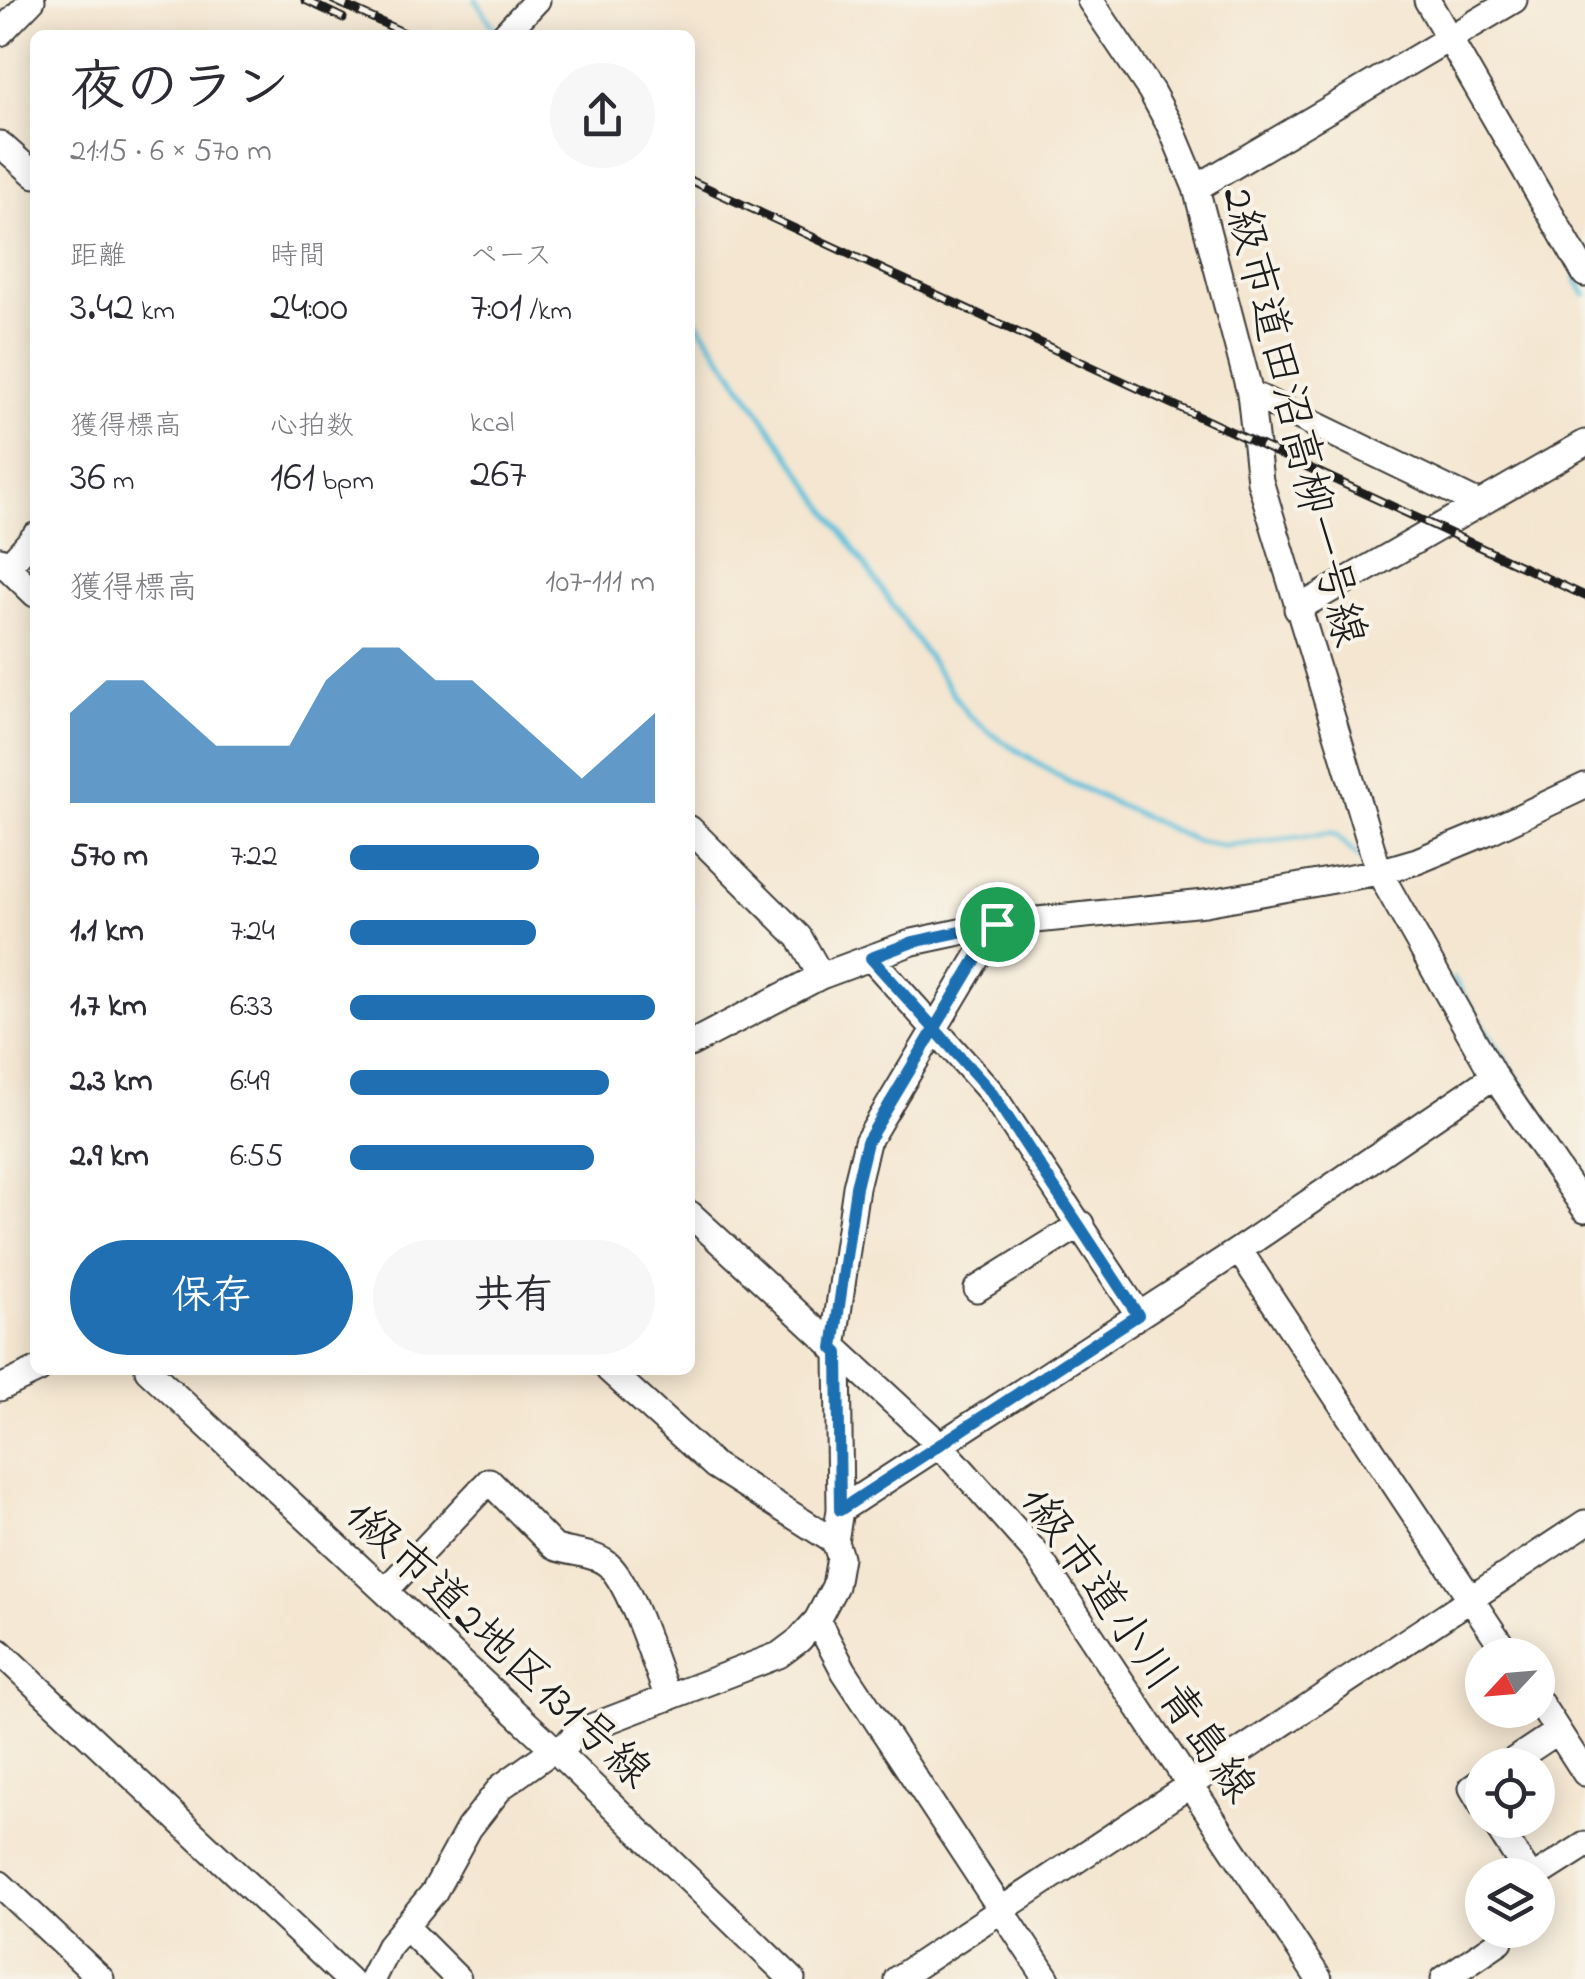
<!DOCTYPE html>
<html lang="ja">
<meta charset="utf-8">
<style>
body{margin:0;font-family:"Indie Flower","Klee One",sans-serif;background:#f7f7f7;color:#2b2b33;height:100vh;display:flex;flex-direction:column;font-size:38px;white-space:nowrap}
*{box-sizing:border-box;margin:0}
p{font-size:32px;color:#7c7c81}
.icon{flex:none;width:55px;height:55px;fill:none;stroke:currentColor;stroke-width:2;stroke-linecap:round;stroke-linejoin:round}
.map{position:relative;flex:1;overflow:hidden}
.sheet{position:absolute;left:30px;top:30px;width:665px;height:1345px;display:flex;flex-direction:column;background:#fff;border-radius:15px;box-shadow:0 5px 25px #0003}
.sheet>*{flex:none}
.needle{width:65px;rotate:244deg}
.fabs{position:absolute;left:1465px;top:1638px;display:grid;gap:20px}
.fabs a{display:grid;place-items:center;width:90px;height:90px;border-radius:50%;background:#fff;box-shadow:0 5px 25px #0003;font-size:50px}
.pin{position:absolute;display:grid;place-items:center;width:85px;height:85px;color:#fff;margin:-42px;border:5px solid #fff;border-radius:50%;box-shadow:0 2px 10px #0007}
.round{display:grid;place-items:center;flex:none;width:105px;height:105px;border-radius:52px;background:#f7f7f7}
.head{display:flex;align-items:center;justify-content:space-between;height:170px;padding:0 40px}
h1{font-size:55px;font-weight:600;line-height:75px}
.figures{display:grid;grid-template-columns:repeat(3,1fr);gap:15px;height:170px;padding:10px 40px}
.figures div{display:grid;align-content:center}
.figures b{font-size:42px;font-weight:600}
.figures small{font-size:28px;font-weight:400}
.figures p{font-size:28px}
.chart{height:280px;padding:20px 40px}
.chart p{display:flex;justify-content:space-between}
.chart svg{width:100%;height:180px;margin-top:10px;fill:#1f6fb2;opacity:.7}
.button{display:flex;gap:20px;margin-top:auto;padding:20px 40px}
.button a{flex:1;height:115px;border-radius:60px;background:#1f6fb2;color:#fff;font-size:40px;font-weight:600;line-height:115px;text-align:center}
.button a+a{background:#f7f7f7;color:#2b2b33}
ul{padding:0 40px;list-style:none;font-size:32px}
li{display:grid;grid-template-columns:160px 120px 1fr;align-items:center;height:75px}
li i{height:25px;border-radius:12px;background:#1f6fb2}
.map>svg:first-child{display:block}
</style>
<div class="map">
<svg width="1585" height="1979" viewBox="0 0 1585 1979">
<rect width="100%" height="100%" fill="#f7f3e8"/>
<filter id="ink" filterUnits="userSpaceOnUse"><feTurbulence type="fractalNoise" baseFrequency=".01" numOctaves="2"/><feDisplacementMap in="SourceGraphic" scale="20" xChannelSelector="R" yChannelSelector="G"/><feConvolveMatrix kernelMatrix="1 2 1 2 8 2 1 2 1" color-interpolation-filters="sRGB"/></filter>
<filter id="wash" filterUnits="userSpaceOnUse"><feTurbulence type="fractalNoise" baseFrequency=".0048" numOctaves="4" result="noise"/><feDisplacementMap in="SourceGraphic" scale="40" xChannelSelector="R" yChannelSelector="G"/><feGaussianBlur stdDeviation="2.25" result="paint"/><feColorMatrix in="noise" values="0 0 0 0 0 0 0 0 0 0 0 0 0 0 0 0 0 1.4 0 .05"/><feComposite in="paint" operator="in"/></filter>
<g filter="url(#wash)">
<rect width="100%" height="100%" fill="#f4e6d0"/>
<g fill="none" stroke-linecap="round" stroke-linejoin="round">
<!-- stream -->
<path stroke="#5dc0db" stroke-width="5" d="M476 0 497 33
M1576 279 1585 294
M690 311 968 715 999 739 1067 781 1196 841 1225 846 1329 834 1335 835 1365 863
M1453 979 1585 1182"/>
</g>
</g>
<g filter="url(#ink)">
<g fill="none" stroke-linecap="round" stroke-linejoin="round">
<!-- minor casing -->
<g stroke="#3c3a37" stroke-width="29">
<path id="minor" d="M1090 0 1151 91 1171 128 1196 188 1250 393 1260 481 1379 872 1494 1076 1585 1209
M1427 0 1585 274
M0 33 32 0
M504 35 537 0
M0 144 35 175
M1196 188 1514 0
M1250 393 1479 504
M0 560 35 594
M7 567 35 536
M1297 609 1585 443
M690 829 799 937 821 976
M871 958 991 1092 1139 1315
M690 1044 821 976 913 942 997 924 1205 903 1379 872 1417 861 1492 830 1585 786
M690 1214 939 1444 1036 1553 1319 1979
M1239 1250 1508 1655
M977 1289 1081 1224
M833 1348 856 1187 867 1142 997 924
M148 1370 554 1749 792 1979
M609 1370 715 1466 835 1542
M0 1388 38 1370
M840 1510 1239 1250 1494 1076
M385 1591 489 1481 554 1547C571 1554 591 1552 606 1563 630 1580 656 1668 668 1698
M817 1620 844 1671 1047 1979
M0 1652 348 1979
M1538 1700 1585 1773
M558 1753 578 1732 779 1655 799 1640 817 1620 835 1586 840 1557 835 1542 840 1510 838 1353
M1507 1765 1558 1731
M1482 1781 1472 1788 1482 1805
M1493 1820 1529 1875
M1538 1875 1585 1845
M0 1884 101 1979
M405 1926 458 1979
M372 1979 388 1947 434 1892 469 1828 501 1787 554 1749
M897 1979 1585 1523
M1444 1979 1500 1941"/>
</g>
<!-- minor -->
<use href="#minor" stroke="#fff" stroke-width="25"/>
<!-- rail casing -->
<g stroke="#1c1c1c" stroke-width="9">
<path id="rail" d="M305 0 343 18
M333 0 409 35
M690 180 1585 596"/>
</g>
<!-- rail -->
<use href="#rail" stroke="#f7f3e8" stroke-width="5" stroke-dasharray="15" stroke-linecap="butt"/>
</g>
</g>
<g fill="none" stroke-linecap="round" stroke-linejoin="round" filter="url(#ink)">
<!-- route casing -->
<g stroke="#fff" stroke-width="20">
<path id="route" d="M997 924 867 1142 856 1187 833 1348 838 1353 840 1510 1138 1315 991 1092 871 958 913 942 997 924"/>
</g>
<!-- route -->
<use href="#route" stroke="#1f6fb2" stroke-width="12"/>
</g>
<g text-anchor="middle" stroke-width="8" stroke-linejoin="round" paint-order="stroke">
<!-- street labels -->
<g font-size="45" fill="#1c1c1c" stroke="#f7f3e8">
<text transform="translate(1296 416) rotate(76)" y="16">2級市道田沼高柳一号線</text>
<text transform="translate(500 1642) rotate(43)" y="16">1級市道2地区131号線</text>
<text transform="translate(1140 1643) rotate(55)" y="16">1級市道小川青島線</text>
</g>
</g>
</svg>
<div class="fabs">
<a><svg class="needle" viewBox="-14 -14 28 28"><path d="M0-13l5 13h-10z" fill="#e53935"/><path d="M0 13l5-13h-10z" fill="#7c7c81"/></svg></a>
<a><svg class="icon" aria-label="locate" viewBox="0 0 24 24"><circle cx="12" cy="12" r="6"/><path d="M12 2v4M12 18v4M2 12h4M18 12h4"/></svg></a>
<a><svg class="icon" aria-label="layers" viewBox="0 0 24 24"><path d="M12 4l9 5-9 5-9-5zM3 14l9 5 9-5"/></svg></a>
</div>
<div class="pin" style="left:997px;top:924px;background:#1e9e55"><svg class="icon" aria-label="arrive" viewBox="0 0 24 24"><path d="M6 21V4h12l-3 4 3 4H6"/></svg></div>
<section class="sheet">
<div class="head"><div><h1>夜のラン</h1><p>21:15 · 6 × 570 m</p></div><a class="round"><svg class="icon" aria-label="share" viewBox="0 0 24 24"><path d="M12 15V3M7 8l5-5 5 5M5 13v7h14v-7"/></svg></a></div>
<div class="figures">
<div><p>距離</p><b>3.42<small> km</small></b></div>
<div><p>時間</p><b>24:00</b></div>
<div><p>ペース</p><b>7:01<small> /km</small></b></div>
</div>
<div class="figures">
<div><p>獲得標高</p><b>36<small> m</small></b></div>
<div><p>心拍数</p><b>161<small> bpm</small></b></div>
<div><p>kcal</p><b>267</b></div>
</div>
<div class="chart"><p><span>獲得標高</span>107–111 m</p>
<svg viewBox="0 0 160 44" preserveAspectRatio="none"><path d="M0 44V22L10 14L20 14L30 22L40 30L50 30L60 30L70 14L80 6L90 6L100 14L110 14L120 22L130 30L140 38L150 30L160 22V44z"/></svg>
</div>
<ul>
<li><b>570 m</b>7:22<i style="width:62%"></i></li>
<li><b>1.1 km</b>7:24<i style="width:61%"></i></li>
<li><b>1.7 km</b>6:33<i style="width:100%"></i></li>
<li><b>2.3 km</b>6:49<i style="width:85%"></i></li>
<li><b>2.9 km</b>6:55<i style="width:80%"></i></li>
</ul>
<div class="button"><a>保存</a><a>共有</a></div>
</section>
</div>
